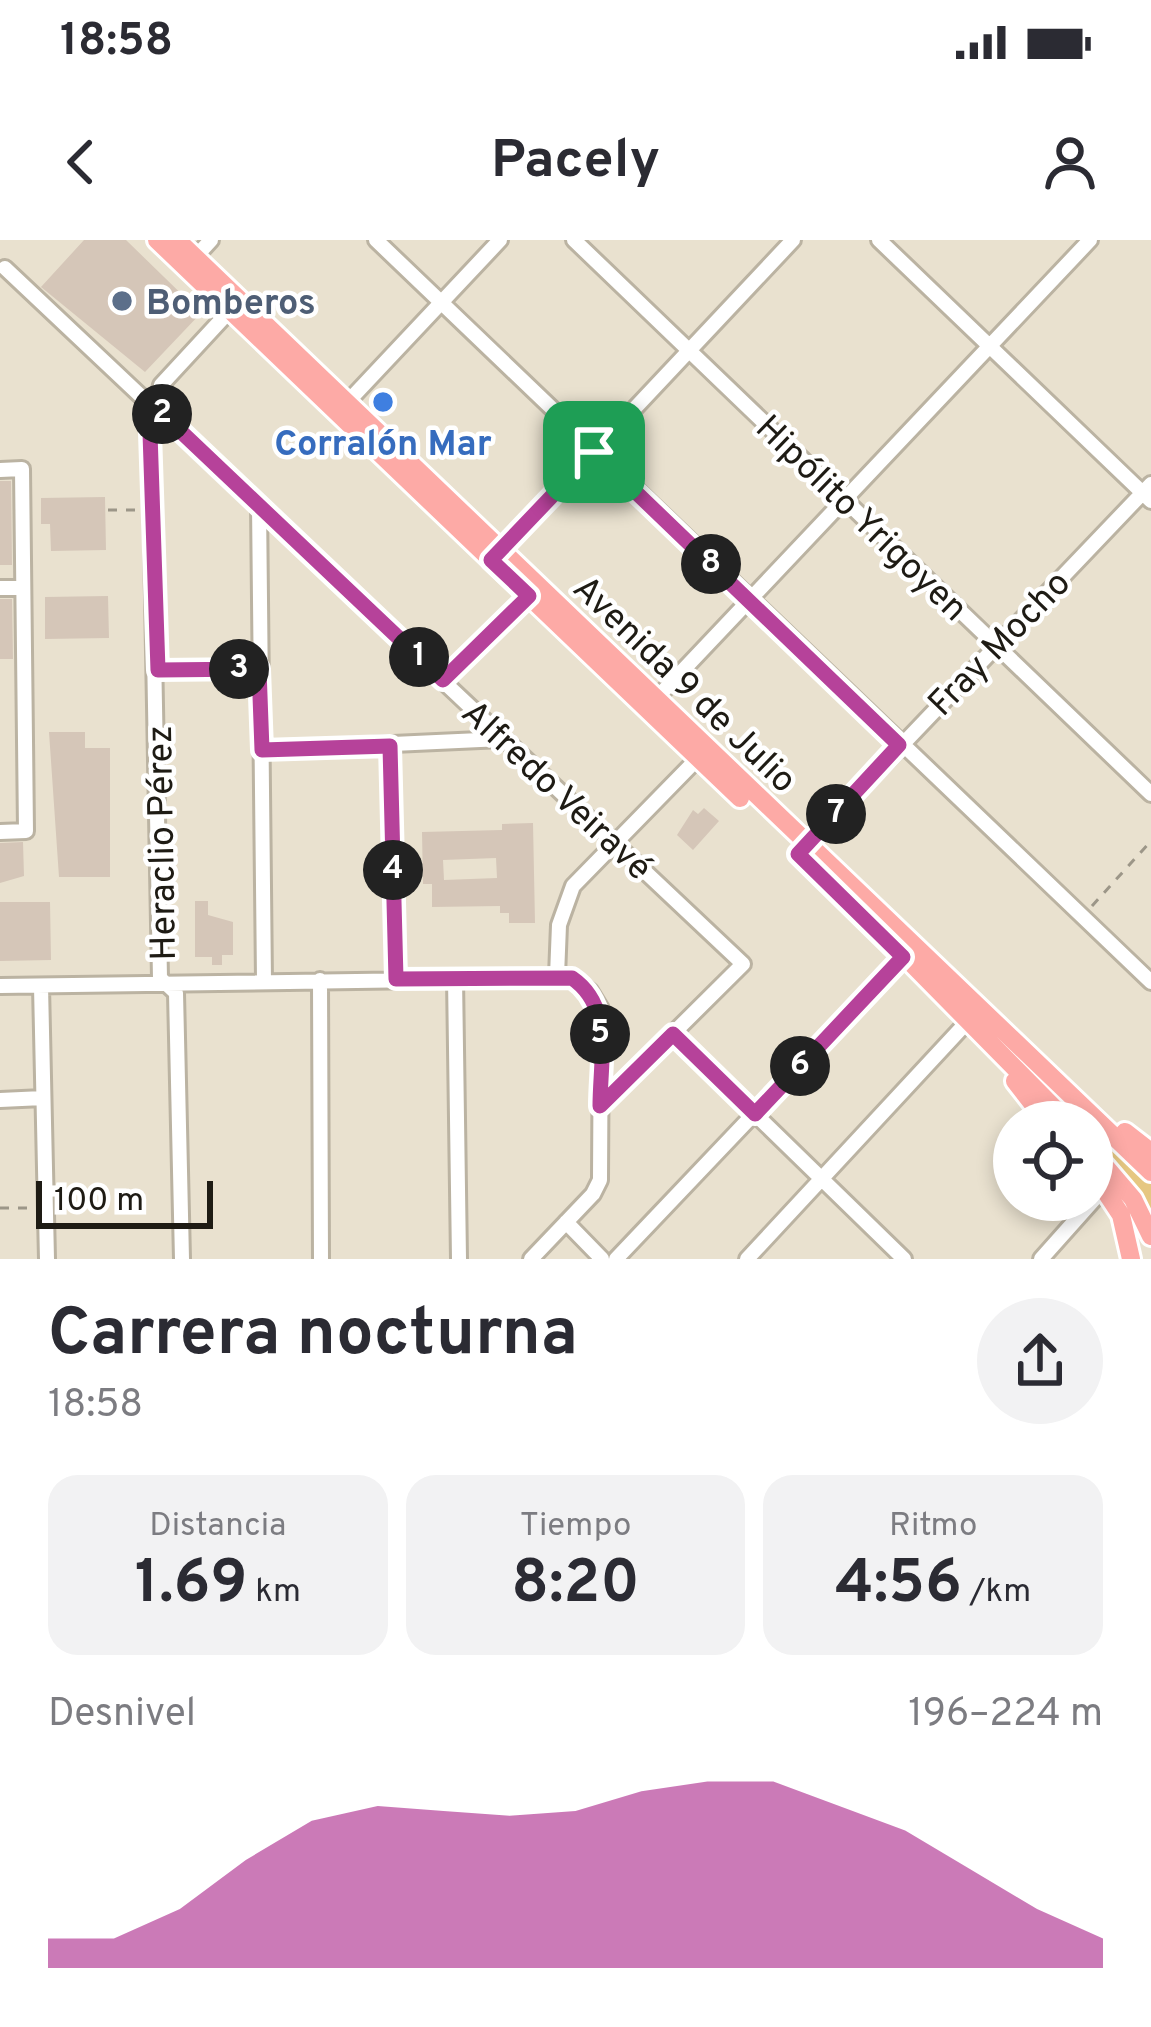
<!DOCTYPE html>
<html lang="es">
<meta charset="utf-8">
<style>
body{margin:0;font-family:Overpass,sans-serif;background:#f2f2f3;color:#2b2b33;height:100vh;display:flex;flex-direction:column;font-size:45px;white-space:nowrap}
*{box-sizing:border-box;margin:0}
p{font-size:39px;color:#7c7c81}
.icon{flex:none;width:66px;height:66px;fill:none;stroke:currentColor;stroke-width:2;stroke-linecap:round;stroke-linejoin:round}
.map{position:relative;height:1019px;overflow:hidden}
.details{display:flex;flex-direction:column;background:#fff;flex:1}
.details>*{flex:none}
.controls{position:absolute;left:993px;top:861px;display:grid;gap:24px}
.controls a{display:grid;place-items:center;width:120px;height:120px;border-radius:50%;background:#fff;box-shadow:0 6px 18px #0003;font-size:60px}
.scale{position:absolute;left:36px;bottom:30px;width:177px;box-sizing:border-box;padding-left:12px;border:6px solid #1e1b14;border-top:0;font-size:33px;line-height:42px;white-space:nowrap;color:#1e1b14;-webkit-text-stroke:9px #fff;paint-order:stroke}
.pin{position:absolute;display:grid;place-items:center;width:102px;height:102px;color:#fff;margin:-51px;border-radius:24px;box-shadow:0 6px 18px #0006}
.km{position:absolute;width:60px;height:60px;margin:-30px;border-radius:50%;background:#222;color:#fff;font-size:33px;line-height:60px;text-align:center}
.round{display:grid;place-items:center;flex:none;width:126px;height:126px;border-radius:63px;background:#f2f2f3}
.overview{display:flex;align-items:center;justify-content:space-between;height:204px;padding:0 48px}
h1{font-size:66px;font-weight:700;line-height:90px}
.figures{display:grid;grid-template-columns:repeat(3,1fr);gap:18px;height:204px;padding:12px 48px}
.figures div{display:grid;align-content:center;border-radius:30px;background:#f2f2f3;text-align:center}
.figures b{font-size:60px;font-weight:700}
.figures small{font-size:33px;font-weight:400}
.figures p{font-size:33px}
.chart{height:336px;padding:24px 48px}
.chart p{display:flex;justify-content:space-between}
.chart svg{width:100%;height:216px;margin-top:12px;fill:#b6429a;opacity:.7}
.status{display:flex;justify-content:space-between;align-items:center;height:84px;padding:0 60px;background:#fff;direction:ltr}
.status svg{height:33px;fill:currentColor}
header{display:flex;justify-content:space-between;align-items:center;height:156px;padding:0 48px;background:#fff;font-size:54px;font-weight:700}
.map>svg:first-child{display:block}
</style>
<div class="status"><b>18:58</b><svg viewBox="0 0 49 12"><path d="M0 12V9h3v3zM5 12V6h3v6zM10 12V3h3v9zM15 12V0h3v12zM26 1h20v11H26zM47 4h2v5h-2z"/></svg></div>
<header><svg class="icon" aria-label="back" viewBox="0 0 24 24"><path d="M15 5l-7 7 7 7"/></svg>Pacely<svg class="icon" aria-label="person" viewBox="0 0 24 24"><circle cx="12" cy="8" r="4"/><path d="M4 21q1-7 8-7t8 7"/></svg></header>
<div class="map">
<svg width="1151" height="1019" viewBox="0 0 1151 1019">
<rect width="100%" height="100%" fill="#e9e1cf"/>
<!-- green -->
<path fill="#e6c782" d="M1092 887 1151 944V981L1142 961 1092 897Z"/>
<!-- building -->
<path fill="#d5c6b8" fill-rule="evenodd" d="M84 0H126L201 73 145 132 41 47Z
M0 241H11L12 325H0Z
M105 257 106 310 51 311 50 284H41V258Z
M108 356 109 398 45 399V357Z
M0 359H12L13 419H0Z
M49 492H85V508H110V637H59Z
M704 568 719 581 693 610 677 595 693 570 698 574Z
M533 583 535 683H509V673H500V666L432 667V644H423L422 592 502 590V584ZM496 618 497 638 444 640 443 620Z
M23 602 24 636 0 643V603Z
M195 661H208V675L233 682V715H222V725H212V717H195Z
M0 662H50L51 720 0 721Z"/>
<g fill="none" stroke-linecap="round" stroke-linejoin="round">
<!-- minor casing -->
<g stroke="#bbb3a2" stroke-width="20">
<path id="minor" d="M376 0 1151 742
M574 0 1151 554
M879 0 1151 261
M190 23 211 0
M5 28 743 724 600 866
M342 168 500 0
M0 230 22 229 26 591 0 592
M259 264 264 741
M495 317 793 0
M0 348H20
M158 430 259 429
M443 440 528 355
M652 463 1090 0
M390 506 396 739
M262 510 502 499
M798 614 1151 244
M557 736 559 685 573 646 698 518
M455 738 459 1019
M320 740 321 1019
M0 746 572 738 590 751 601 769 600 940 593 954 531 1019
M41 746 47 1019
M673 794 904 1019
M0 860 43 858
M566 982 602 1019
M182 1019 176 753 160 738 150 193 161 145 235 65
M616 1019 903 717
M747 1019 968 781
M1041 1019 1106 946"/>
</g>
<!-- major casing -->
<g stroke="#fff" stroke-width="24">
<path id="major" d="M157 0 740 558
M177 0 1151 932
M865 676 1068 882
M1015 841 1047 882
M1125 892 1151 912
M1092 911 1133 959 1151 996
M1092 931 1121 975 1131 1019"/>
</g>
<!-- path -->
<path stroke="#9c9688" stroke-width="3" stroke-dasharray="9 9" stroke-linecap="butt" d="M108 270H138
M1092 666 1151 601
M0 968H31"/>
<!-- minor -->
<use href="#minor" stroke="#fff" stroke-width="14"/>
<!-- major -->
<use href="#major" stroke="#fdaaa6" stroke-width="18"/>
</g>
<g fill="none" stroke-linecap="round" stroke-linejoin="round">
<!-- route casing -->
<g stroke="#fff" stroke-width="24">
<path id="route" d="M156 168 443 440 529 356 491 320 594 212 899 505 798 614 903 717 755 874 673 794 600 866C600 820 614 767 572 738L396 739 390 506 262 510 259 429 158 430 150 193Z"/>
</g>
<!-- route -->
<use href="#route" stroke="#b6429a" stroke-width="15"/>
</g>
<!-- markers -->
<circle fill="#5c6f8a" stroke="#fff" stroke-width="4.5" cx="122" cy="61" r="12"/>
<circle fill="#3f7fe0" stroke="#fff" stroke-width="4.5" cx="383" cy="162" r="12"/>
<g text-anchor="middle" stroke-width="9" stroke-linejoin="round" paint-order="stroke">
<!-- service labels -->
<g font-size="36" font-weight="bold" fill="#4e5e75" stroke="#fff" text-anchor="start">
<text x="146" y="74">Bomberos</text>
</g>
<!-- shop labels -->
<g font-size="36" font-weight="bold" fill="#366cbe" stroke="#fff">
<text x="383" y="215">Corralón Mar</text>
</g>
<!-- street labels -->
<g font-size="36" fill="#1e1b14" stroke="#fff">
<text transform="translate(863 277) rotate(44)" y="13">Hipólito Yrigoyen</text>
<text transform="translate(998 402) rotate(-46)" y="13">Fray Mocho</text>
<text transform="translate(686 443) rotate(44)" y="13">Avenida 9 de Julio</text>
<text transform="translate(558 549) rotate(43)" y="13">Alfredo Veiravé</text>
<text transform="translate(160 603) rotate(-91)" y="13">Heraclio Pérez</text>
</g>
</g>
</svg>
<div class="controls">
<a><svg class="icon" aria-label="locate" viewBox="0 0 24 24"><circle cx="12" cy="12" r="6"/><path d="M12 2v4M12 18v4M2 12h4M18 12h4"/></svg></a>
</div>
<div class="scale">100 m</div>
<div class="pin" style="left:594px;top:212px;background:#1e9e55"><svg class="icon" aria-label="arrive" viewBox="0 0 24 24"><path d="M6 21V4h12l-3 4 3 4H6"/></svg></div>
<b class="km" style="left:419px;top:417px">1</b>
<b class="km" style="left:162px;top:174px">2</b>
<b class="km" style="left:239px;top:429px">3</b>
<b class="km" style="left:393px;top:630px">4</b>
<b class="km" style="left:600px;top:794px">5</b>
<b class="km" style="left:800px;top:826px">6</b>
<b class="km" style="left:836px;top:574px">7</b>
<b class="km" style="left:711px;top:324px">8</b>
</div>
<section class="details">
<div class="overview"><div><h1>Carrera nocturna</h1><p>18:58</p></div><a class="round"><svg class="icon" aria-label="share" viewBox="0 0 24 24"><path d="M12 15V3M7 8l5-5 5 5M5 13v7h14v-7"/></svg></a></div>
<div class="figures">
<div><p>Distancia</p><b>1.69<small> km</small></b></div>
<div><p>Tiempo</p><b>8:20</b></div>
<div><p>Ritmo</p><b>4:56<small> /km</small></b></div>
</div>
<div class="chart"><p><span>Desnivel</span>196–224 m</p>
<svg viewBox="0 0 160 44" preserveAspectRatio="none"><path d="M0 44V38L10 38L20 32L30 22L40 14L50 11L60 12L70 13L80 12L90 8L100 6L110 6L120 11L130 16L140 24L150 32L160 38V44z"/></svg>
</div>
</section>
